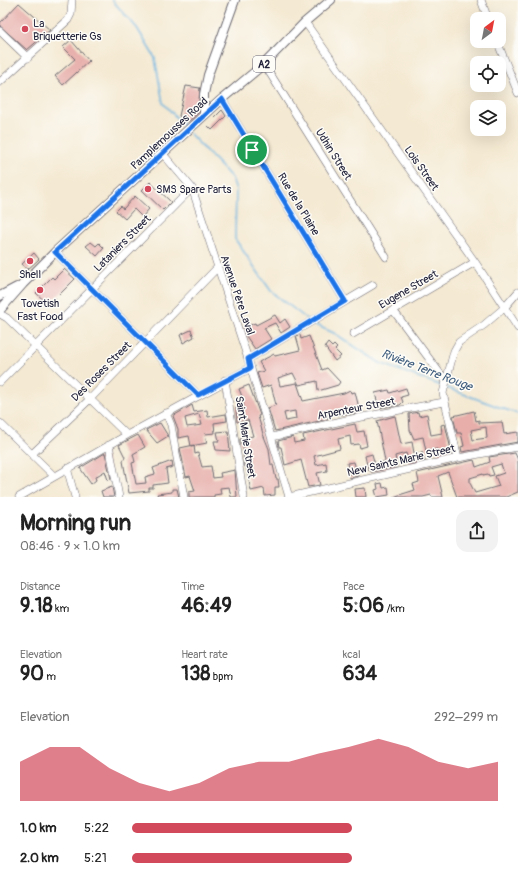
<!DOCTYPE html>
<meta charset="utf-8">
<style>
body{margin:0;font-family:Pangolin,sans-serif;background:#f2f2f2;color:#222;height:100vh;display:flex;flex-direction:column;font-size:15px;white-space:nowrap}
*{box-sizing:border-box;margin:0}
p{font-size:13px;color:#767676}
.icon{flex:none;width:22px;height:22px;fill:none;stroke:currentColor;stroke-width:2;stroke-linecap:round;stroke-linejoin:round}
.map{position:relative;height:497px;overflow:hidden}
.details{display:flex;flex-direction:column;background:#fff;flex:1}
.details>*{flex:none}
.needle{width:26px;rotate:32deg}
.controls{position:absolute;left:470px;top:12px;display:grid;gap:8px}
.controls a{display:grid;place-items:center;width:36px;height:36px;border-radius:8px;background:#fff;box-shadow:0 4px 16px #0002;font-size:20px}
.pin{position:absolute;display:grid;place-items:center;width:34px;height:34px;color:#fff;margin:-17px;border:2px solid #fff;border-radius:50%;box-shadow:0 1px 4px #0007}
.round{display:grid;place-items:center;flex:none;width:42px;height:42px;border-radius:12px;background:#f2f2f2}
.head{display:flex;align-items:center;justify-content:space-between;height:68px;padding:0 20px}
h1{font-size:22px;font-weight:800;line-height:30px}
.figures{display:grid;grid-template-columns:repeat(3,1fr);gap:6px;height:68px;padding:4px 20px}
.figures div{display:grid;align-content:center}
.figures b{font-size:20px;font-weight:800}
.figures small{font-size:11px;font-weight:400}
.figures p{font-size:11px}
.chart{height:112px;padding:8px 20px}
.chart p{display:flex;justify-content:space-between}
.chart svg{width:100%;height:72px;margin-top:4px;fill:#d1495b;opacity:.7}
ul{padding:0 20px;list-style:none;font-size:13px}
li{display:grid;grid-template-columns:64px 48px 1fr;align-items:center;height:30px}
li i{height:10px;border-radius:5px;background:#d1495b}
.map>svg:first-child{display:block}
</style>
<div class="map">
<svg width="518" height="497" viewBox="0 0 518 497">
<rect width="100%" height="100%" fill="#fdfcf7"/>
<filter id="ink" filterUnits="userSpaceOnUse"><feTurbulence type="fractalNoise" baseFrequency=".025" numOctaves="2"/><feDisplacementMap in="SourceGraphic" scale="8" xChannelSelector="R" yChannelSelector="G"/><feConvolveMatrix kernelMatrix="1 2 1 2 8 2 1 2 1" color-interpolation-filters="sRGB"/></filter>
<filter id="wash" filterUnits="userSpaceOnUse"><feTurbulence type="fractalNoise" baseFrequency=".012" numOctaves="4" result="noise"/><feDisplacementMap in="SourceGraphic" scale="16" xChannelSelector="R" yChannelSelector="G"/><feGaussianBlur stdDeviation="0.9" result="paint"/><feColorMatrix in="noise" values="0 0 0 0 0 0 0 0 0 0 0 0 0 0 0 0 0 1.4 0 .05"/><feComposite in="paint" operator="in"/></filter>
<g filter="url(#wash)">
<rect width="100%" height="100%" fill="#f4e9d2"/>
<g fill="none" stroke-linecap="round" stroke-linejoin="round">
<!-- stream -->
<path stroke="#68b2e0" stroke-width="1.5" d="M112 0 137 28 155 58 163 103 186 128
M189 133 232 178 236 190 235 239 271 291 308 320
M313 324 334 333 380 363 442 386
M447 388 518 414"/>
</g>
<g id="blocks">
<!-- building -->
<path fill="#e7aeaa" fill-rule="evenodd" d="M19 3 50 30 27 50 0 26V23Z
M71 40 89 61 63 85 55 76 75 59 63 47Z
M186 86 200 88 198 113 188 122 179 116Z
M222 110 226 116 212 130 207 125Z
M150 182 171 202 163 210 142 190Z
M135 196 149 209 142 217 134 209 125 219 116 211 121 206 123 209Z
M91 242 96 246 99 243 104 248 97 256 86 246Z
M34 253 39 259 27 270 22 264Z
M64 269 75 279 49 305 36 293 52 277 54 279Z
M275 315 280 323 285 319 290 327 281 333 275 323 264 328 271 339 255 349 246 336 243 328 255 323 256 325Z
M191 330 194 337 183 343 180 335Z
M300 335 301 339 309 336 322 370 327 368 340 382 338 385 318 391 317 381 299 385 293 373 278 378 280 386 297 383 303 401 344 393 350 390 351 393 355 392 359 408 356 409 357 413 338 415 337 413 327 415 328 419 275 431 268 408 276 405 271 385 262 388 257 373 264 371 259 362 274 354 275 356 300 350 296 336ZM295 411 296 419 286 421 284 413Z
M328 343 332 347 334 345 337 348 335 350 341 356 335 361 325 347Z
M249 385 260 415 258 416 263 434 269 449 271 465H273L276 479H278L279 487H275V495L265 496 264 488 251 491 246 466H244L243 444H240V439L253 436 248 420 237 422 236 408 244 406 242 400 243 399 239 389Z
M406 388 408 395 401 397 403 402 400 405 379 408 375 393 389 390 390 393Z
M192 405 194 412 207 410 208 417 226 414 227 421 214 423 215 433 205 434 207 443 191 446 189 436 178 438V429L173 416ZM199 414 202 425 187 427 185 418Z
M474 411 476 421 479 420V423L502 422 504 434 518 432V442L462 452 461 447 464 446 461 433H457L453 416ZM486 427 487 438 473 440 471 430Z
M418 412 419 416 427 414 431 435 442 433 441 425 445 424 452 454 439 457 437 449 426 451 423 437 414 439 410 430 409 414Z
M395 416 401 444 412 442 414 453 422 452 425 461 409 464 406 453 395 456 397 467 371 472 368 469 365 456 372 454 375 465 385 461 377 421Z
M160 423 168 436 157 443 146 430Z
M355 424 357 432 364 431 367 446 360 448 359 444 351 445 350 436 338 439 340 449 314 456 316 465 326 463 327 471 317 473 320 485 308 487 301 460 285 465 281 447H279L278 441 293 437 294 443 304 441 303 435Z
M228 431 230 451 216 450 214 441H219L217 432Z
M138 435 145 447 133 454 135 462 132 463 136 484 146 483 145 477 155 474 153 468 172 461 173 467 166 469 168 483 153 485V488H149V491L129 493 123 461 125 457 119 445Z
M194 445 195 454 198 453 202 467 211 466 213 478 221 477 220 473 235 470 237 497H231L229 487 220 488 221 494 214 495V497H189V492L195 491 190 476 186 477 180 448Z
M105 453 111 479 108 480 105 471 95 477 96 480 91 484 80 468Z
M515 453 518 460V492L506 497H457L448 472 438 476 443 497H432L431 495 423 497H393L415 490 413 484 419 482 417 473 474 460 476 467 490 462 489 457ZM501 464 504 473 495 476 499 486 475 493 470 483V478L483 474V475L488 474 489 476 494 475 491 467Z
M354 462 358 476 350 478 347 463Z
M382 483 383 488 388 487 389 495 377 497 375 490 378 489 377 484Z
M112 487 114 497H103L101 491Z
M365 488 366 497H356L355 489Z
M172 489H177L179 497H158L157 494 172 492Z"/>
</g>
</g>
<g filter="url(#ink)">
<use href="#blocks" fill-opacity="0" stroke="#6c6870" stroke-width="1"/>
<g fill="none" stroke-linecap="round" stroke-linejoin="round">
<!-- minor casing -->
<g stroke="#6c6870" stroke-width="8">
<path id="minor" d="M481 0 488 19
M305 22 475 262 518 328
M0 31 28 58
M497 41 518 93
M264 64 386 257
M0 82 68 20 71 14 72 0
M222 99 345 301
M163 154 192 188 248 359 289 497
M55 252 198 395
M393 310 445 380
M0 314 7 318 127 435
M353 334 475 262
M248 359 373 285
M225 380 244 497
M0 382 192 188
M166 413 171 425 184 497
M0 423 54 476
M272 437 346 420 444 402
M109 445 119 497
M32 454 90 399 217 268
M458 458 443 393 454 351 459 342 484 325 504 308 518 292
M67 468 75 497
M19 497 127 435 250 368
M289 497 458 458 518 447"/>
</g>
<!-- major casing -->
<g stroke="#6c6870" stroke-width="10">
<path id="major" d="M204 115V94L208 75 235 0
M0 296 17 287
M1 309 23 284 55 252 222 99 264 64 305 22 331 0"/>
</g>
<!-- minor -->
<use href="#minor" stroke="#fff" stroke-width="7"/>
<!-- major -->
<use href="#major" stroke="#fff" stroke-width="8"/>
</g>
</g>
<g fill="none" stroke-linecap="round" stroke-linejoin="round" filter="url(#ink)">
<!-- route casing -->
<g stroke="#fff" stroke-width="8">
<path id="route" d="M222 99 345 301 248 359 250 368 198 395 55 252Z"/>
</g>
<!-- route -->
<use href="#route" stroke="#1a73e8" stroke-width="5"/>
</g>
<!-- markers -->
<g fill="#d1495b" stroke="#fdfcf7" stroke-width="1.5">
<circle cx="25" cy="29" r="4"/>
<circle cx="148" cy="189" r="4"/>
<circle cx="30" cy="261" r="4"/>
<circle cx="40" cy="290" r="4"/>
</g>
<g text-anchor="middle" stroke-width="3" stroke-linejoin="round" paint-order="stroke">
<!-- shield labels -->
<rect fill="#fdfcf7" stroke="#646373" stroke-width="1" x="253" y="56" width="22" height="16" rx="3"/>
<g font-size="10" font-weight="bold" fill="#22223b">
<text x="264" y="68">A2</text>
</g>
<!-- poi labels -->
<g font-size="11" fill="#22223b" stroke="#fdfcf7" text-anchor="start">
<text x="33" y="27">La<tspan x="33" dy="13">Briquetterie Gs</tspan></text>
<text x="156" y="193">SMS Spare Parts</text>
<text x="30" y="278" text-anchor="middle">Shell</text>
<text x="40" y="307" text-anchor="middle">Tovetish<tspan x="40" dy="13">Fast Food</tspan></text>
</g>
<!-- street labels -->
<g font-size="11" fill="#22223b" stroke="#fdfcf7">
<text transform="translate(169 133) rotate(-43)" y="4">Pamplemousses Road</text>
<text transform="translate(334 154) rotate(58)" y="4">Udhin Street</text>
<text transform="translate(422 168) rotate(55)" y="4">Lois Street</text>
<text transform="translate(299 204) rotate(59)" y="4">Rue de la Plaine</text>
<text transform="translate(122 243) rotate(-45)" y="4">Lataniers Street</text>
<text transform="translate(408 289) rotate(-30)" y="4">Eugene Street</text>
<text transform="translate(238 295) rotate(71)" y="4">Avenue Père Laval</text>
<text transform="translate(101 371) rotate(-45)" y="4">Des Roses Street</text>
<text transform="translate(356 408) rotate(-11)" y="4">Arpenteur Street</text>
<text transform="translate(246 437) rotate(81)" y="4">Saint Marie Street</text>
<text transform="translate(401 460) rotate(-13)" y="4">New Saints Marie Street</text>
</g>
<!-- water labels -->
<g font-size="12" font-style="italic" fill="#3e5c7d" stroke="#fdfcf7">
<text transform="translate(427 370) rotate(21)" y="4">Rivière Terre Rouge</text>
</g>
</g>
</svg>
<div class="controls">
<a><svg class="needle" viewBox="-14 -14 28 28"><path d="M0-13l5 13h-10z" fill="#e53935"/><path d="M0 13l5-13h-10z" fill="#767676"/></svg></a>
<a><svg class="icon" aria-label="locate" viewBox="0 0 24 24"><circle cx="12" cy="12" r="6"/><path d="M12 2v4M12 18v4M2 12h4M18 12h4"/></svg></a>
<a><svg class="icon" aria-label="layers" viewBox="0 0 24 24"><path d="M12 4l9 5-9 5-9-5zM3 14l9 5 9-5"/></svg></a>
</div>
<div class="pin" style="left:252px;top:150px;background:#1e9e55"><svg class="icon" aria-label="arrive" viewBox="0 0 24 24"><path d="M6 21V4h12l-3 4 3 4H6"/></svg></div>
</div>
<section class="details">
<div class="head"><div><h1>Morning run</h1><p>08:46 · 9 × 1.0 km</p></div><a class="round"><svg class="icon" aria-label="share" viewBox="0 0 24 24"><path d="M12 15V3M7 8l5-5 5 5M5 13v7h14v-7"/></svg></a></div>
<div class="figures">
<div><p>Distance</p><b>9.18<small> km</small></b></div>
<div><p>Time</p><b>46:49</b></div>
<div><p>Pace</p><b>5:06<small> /km</small></b></div>
</div>
<div class="figures">
<div><p>Elevation</p><b>90<small> m</small></b></div>
<div><p>Heart rate</p><b>138<small> bpm</small></b></div>
<div><p>kcal</p><b>634</b></div>
</div>
<div class="chart"><p><span>Elevation</span>292–299 m</p>
<svg viewBox="0 0 160 44" preserveAspectRatio="none"><path d="M0 44V20L10 11L20 11L30 24L40 33L50 38L60 33L70 24L80 20L90 20L100 15L110 11L120 6L130 11L140 20L150 24L160 20V44z"/></svg>
</div>
<ul>
<li><b>1.0 km</b>5:22<i style="width:60%"></i></li>
<li><b>2.0 km</b>5:21<i style="width:60%"></i></li>
</ul>
</section>
